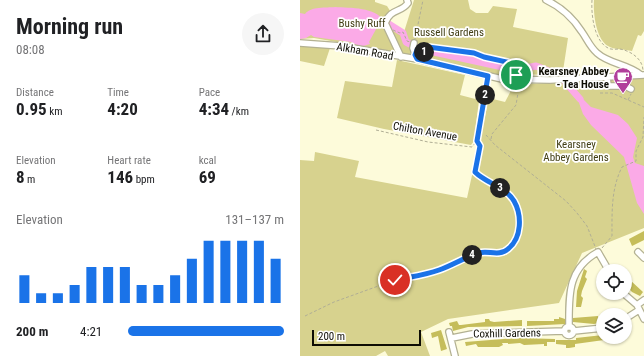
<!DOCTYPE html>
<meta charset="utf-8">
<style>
body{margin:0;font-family:"Roboto Condensed",sans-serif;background:#f6f6f6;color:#202124;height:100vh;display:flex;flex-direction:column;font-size:15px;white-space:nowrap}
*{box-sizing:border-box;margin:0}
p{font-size:13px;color:#757577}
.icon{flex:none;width:22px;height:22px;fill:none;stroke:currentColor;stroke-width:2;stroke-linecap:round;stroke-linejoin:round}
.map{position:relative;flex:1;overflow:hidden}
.details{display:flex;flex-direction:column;background:#fff;width:300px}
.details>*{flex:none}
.tools{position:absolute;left:296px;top:264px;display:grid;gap:8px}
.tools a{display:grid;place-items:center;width:36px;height:36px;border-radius:50%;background:#fff;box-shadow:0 1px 3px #0004;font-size:20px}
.scale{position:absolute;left:12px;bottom:10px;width:109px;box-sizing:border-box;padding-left:4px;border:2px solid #0e0d04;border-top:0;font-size:11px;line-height:14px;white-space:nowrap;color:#0e0d04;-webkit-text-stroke:3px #fff;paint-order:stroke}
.pin{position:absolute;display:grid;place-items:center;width:34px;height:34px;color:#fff;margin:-17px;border:2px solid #fff;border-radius:50%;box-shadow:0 1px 4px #0007}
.km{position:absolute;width:20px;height:20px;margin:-10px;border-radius:50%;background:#222;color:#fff;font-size:11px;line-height:20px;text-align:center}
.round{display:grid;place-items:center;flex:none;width:42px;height:42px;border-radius:21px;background:#f6f6f6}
.headline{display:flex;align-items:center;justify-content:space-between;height:68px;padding:0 16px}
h1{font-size:22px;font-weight:700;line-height:30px}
.stats{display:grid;grid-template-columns:repeat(3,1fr);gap:6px;height:68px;padding:4px 16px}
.stats div{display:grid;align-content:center}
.stats b{font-size:17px;font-weight:700}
.stats small{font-size:11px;font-weight:400}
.stats p{font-size:11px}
.chart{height:112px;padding:8px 16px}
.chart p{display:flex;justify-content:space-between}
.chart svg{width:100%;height:72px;margin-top:4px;stroke:#1a73e8;stroke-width:6}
ul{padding:0 16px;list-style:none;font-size:13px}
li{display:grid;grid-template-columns:64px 48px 1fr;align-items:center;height:30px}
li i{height:10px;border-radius:5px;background:#1a73e8}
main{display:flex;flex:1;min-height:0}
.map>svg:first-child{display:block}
</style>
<main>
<section class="details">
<div class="headline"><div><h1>Morning run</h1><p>08:08</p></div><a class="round"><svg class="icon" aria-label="share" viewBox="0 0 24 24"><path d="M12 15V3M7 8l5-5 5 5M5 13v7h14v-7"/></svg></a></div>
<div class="stats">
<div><p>Distance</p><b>0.95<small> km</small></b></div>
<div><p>Time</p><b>4:20</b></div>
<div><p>Pace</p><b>4:34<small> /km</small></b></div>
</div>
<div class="stats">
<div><p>Elevation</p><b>8<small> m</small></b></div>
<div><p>Heart rate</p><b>146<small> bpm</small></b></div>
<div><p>kcal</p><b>69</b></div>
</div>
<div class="chart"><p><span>Elevation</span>131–137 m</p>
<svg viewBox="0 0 160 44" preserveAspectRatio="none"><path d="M5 44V27M15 44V38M25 44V38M35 44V33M45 44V22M55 44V22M65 44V22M75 44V33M85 44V33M95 44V27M105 44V17M115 44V6M125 44V6M135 44V6M145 44V6M155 44V17"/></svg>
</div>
<ul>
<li><b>200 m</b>4:21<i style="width:100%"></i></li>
</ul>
</section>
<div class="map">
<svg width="344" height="356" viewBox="0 0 344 356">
<rect width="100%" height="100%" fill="#fdfbda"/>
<!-- green -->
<path fill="#d7d28e" d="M0 0H75V2L87 6 92 14 88 22 104 32 114 0H168L170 9 176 13H188L193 6 217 9 213 27 268 38 263 71 270 75 189 74 110 55 14 38 0 39Z
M294 0H344V31L341 36 338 35 332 51C325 49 314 50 308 46 296 39 293 13 294 0Z
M0 44 30 48 24 66 0 61Z
M97 60 165 75 160 95 179 100 174 141 171 145 84 129 37 118 45 81 92 87Z
M344 78V228L282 253 259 303 148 319 121 332 130 356H88L85 351 76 356H0V160L14 161 15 152 59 161 55 177 167 198 189 98 205 102 214 85Z"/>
<!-- water -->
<path fill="#fbaae7" d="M35 7C51 8 75 7 84 21L80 22 69 42 70 44 60 47 51 42 14 37 11 35 6 38 0 39V13L5 14C11 6 26 8 35 7Z
M282 98 291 107 318 115 328 124 337 138 333 157 335 163 344 166V214L337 203 324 157 291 125 283 114 278 100Z"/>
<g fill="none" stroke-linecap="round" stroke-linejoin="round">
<!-- river -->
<path stroke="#fbaae7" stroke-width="7" d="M84 21 103 33 106 42 120 49 216 70 236 66 259 75 280 99"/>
</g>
<!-- building -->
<path fill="#c5bd5a" d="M344 231V240L332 246 329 239Z
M284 269 287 271 285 277 287 279 282 291 281 296 283 298 281 307H276L277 291Z
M330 280 343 292 340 296 332 292 325 284Z
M298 316V318L303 317V322L294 324 273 322V318Z
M259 317 265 319V324L227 326V321H254V319H259Z
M185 319H189L190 321 194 322 222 320V326L168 327 153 331 152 326H150L149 323 157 321 159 325H161L185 322Z
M141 330 147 349 141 351 138 336 132 338 131 333Z
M303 335V337H309L308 341 304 340 275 344V347L269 348H266V345L256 344V340H276V338Z
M218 338 255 339V342H247V346H244V344L224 345 220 343 208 344V343H202L203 345 199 347H178L176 344 166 346 165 342Z"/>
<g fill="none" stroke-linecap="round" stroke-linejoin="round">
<!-- minor casing -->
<g stroke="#b3b192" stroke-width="8">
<path id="minor" d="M246 0C261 7 273 18 282 32 287 39 290 47 297 53 309 64 328 64 341 75
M0 43 41 46 117 59 202 79 250 80 344 75
M114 43 113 48 117 59
M101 57 85 23C91 8 101 13 108 3L107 0
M307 77 308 86H325L331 89
M338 252 344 258
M323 293 337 305 344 319
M337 305 344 300
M325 319 339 310
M264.5 331a4.5 4.5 0 1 1 9 0a4.5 4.5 0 1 1-9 0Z
M269 327C269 296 267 269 298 252L309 271
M274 331 303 328
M149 332 155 356
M152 338 172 334 264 331"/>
</g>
<!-- path -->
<path stroke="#b0ae95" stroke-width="1" stroke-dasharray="3 2" stroke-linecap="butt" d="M292 0C291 14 294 41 308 48 311 50 316 49 320 49 331 51 343 59 343 71
M93 30 100 33 103 32 107 41 110 42
M115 39 123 0
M119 44 146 50 174 53 184 57 216 64V74
M119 51 128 52 129 47
M300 93H312L344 107
M328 100 331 94
M76 130 128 142 172 147 177 141 187 81
M186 135 195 145 266 201 277 213 287 226 296 249
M191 139 192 134 216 105 218 93
M302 248 312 236C312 212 311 189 322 167L336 161V151L343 137 344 117
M5 316 34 302 95 280 138 271 181 252 199 253 208 249 215 239 220 226 219 216 213 200 198 186 183 180 175 172 180 146 177 141"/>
<!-- minor -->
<use href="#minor" stroke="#fff" stroke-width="5.5"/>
</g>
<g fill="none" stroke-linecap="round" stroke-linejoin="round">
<!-- route casing -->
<g stroke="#fff" stroke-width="8">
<path id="route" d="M95 280C109 277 126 275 139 270 153 265 165 257 179 253 188 250 199 257 208 249 222 238 222 215 214 201 205 186 187 184 175 172L180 146 177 141 188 76 117 59 115 55 117 50 128 52V47L174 53 184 57 216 64V75"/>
</g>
<!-- route -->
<use href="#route" stroke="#1a73e8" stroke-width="5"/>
</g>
<!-- icons -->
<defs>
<g id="cafe-pin" transform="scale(1)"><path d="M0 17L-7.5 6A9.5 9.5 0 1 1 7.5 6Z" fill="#b13f9b" stroke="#fff"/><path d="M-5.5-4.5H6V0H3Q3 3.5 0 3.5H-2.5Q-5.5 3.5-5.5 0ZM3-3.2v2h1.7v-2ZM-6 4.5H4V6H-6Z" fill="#fff"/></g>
</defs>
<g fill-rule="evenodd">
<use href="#cafe-pin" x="323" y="77"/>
</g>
<g text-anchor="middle" stroke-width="3.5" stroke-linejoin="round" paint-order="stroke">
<!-- park labels -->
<g font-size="11" fill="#413e14" stroke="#fff">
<text x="62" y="27">Bushy Ruff</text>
<text x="149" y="36">Russell Gardens</text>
<text x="276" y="148">Kearsney<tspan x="276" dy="13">Abbey Gardens</tspan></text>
</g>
<!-- street labels -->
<g font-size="11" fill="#0e0d04" stroke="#fff">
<text transform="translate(65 51) rotate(10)" y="4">Alkham Road</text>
<text transform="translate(125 131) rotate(10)" y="4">Chilton Avenue</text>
<text transform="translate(207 333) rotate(-1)" y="4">Coxhill Gardens</text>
</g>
<!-- poi labels -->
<g font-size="11" font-weight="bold" fill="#0e0d04" stroke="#fff" text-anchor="end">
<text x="309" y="75">Kearsney Abbey<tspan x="309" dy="13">- Tea House</tspan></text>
</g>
</g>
</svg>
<div class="tools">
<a><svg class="icon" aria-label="locate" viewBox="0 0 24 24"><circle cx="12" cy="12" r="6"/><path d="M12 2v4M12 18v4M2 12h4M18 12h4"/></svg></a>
<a><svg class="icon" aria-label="layers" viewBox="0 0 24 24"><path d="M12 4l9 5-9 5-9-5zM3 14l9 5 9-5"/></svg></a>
</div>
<div class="scale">200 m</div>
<div class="pin" style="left:216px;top:75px;background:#1e9e55"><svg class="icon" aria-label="arrive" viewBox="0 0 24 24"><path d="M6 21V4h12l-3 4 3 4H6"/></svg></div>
<div class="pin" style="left:95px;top:280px;background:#d93025"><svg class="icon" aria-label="check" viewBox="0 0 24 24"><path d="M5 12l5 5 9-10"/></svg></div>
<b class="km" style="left:124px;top:52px">1</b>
<b class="km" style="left:185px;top:95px">2</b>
<b class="km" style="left:200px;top:188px">3</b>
<b class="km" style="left:172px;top:255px">4</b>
</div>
</main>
